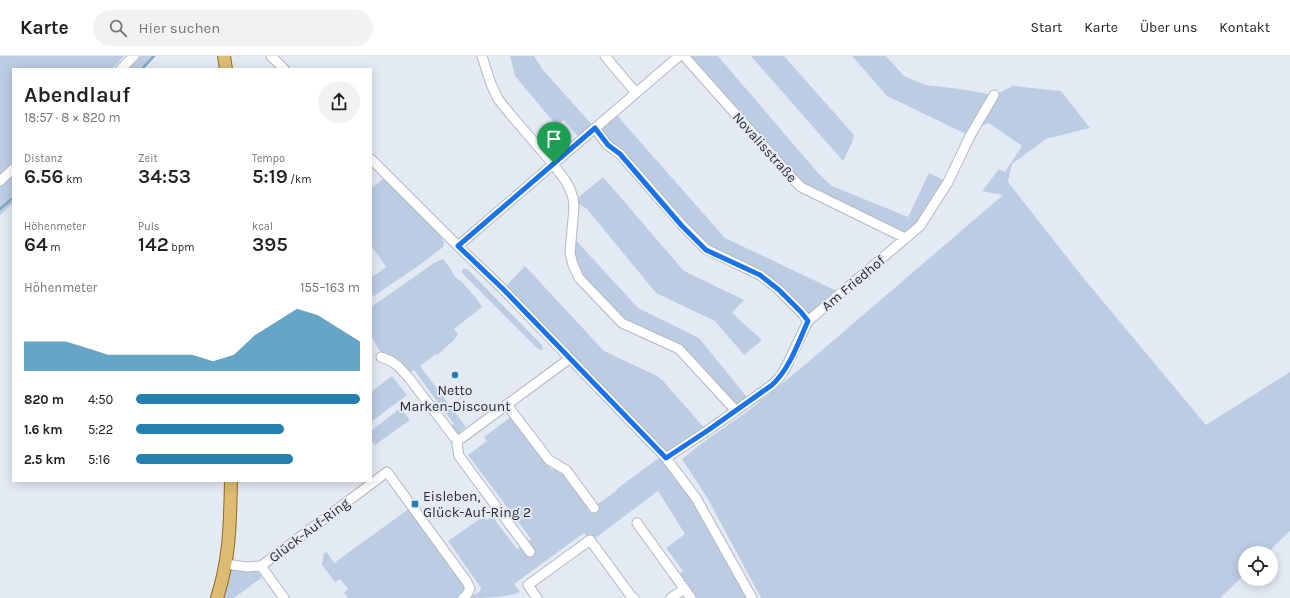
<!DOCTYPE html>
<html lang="de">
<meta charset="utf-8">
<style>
body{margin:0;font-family:Karla,sans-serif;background:#f2f2f2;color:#222;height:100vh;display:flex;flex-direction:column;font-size:15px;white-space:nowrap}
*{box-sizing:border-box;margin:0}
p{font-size:13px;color:#767676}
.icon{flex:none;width:22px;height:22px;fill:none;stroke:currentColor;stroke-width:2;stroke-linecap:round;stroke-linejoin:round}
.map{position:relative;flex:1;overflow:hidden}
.drawer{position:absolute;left:12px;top:12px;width:360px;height:414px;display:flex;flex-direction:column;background:#fff;border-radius:0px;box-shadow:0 2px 10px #0003}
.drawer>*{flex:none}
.tools{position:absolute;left:1238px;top:490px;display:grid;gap:8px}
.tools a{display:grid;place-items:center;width:40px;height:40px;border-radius:50%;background:#fff;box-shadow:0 2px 10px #0003;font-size:20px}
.pin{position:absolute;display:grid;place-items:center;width:34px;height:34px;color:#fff;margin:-41px -17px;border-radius:50% 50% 50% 0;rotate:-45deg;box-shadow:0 0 4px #0007}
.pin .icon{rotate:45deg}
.round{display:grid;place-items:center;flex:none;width:42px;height:42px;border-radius:21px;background:#f2f2f2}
.head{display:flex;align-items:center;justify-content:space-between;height:68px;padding:0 12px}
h1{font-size:22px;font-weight:600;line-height:30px}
.stats{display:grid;grid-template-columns:repeat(3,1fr);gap:6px;height:68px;padding:4px 12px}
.stats div{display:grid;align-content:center}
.stats b{font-size:20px;font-weight:600}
.stats small{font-size:11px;font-weight:400}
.stats p{font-size:11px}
.chart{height:112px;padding:8px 12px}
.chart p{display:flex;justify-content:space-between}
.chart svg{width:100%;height:72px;margin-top:4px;fill:#2680ae;opacity:.7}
ul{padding:0 12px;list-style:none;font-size:13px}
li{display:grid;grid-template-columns:64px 48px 1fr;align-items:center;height:30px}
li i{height:10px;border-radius:5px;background:#2680ae}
header{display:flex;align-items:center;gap:24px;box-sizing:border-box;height:56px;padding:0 20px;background:#fff;border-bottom:1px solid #e0e0e0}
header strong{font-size:19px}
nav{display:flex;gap:22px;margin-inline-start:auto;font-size:14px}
.search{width:280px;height:36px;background:#f2f2f2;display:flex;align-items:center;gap:10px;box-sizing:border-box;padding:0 14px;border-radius:22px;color:#767676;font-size:15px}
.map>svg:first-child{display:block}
</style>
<header>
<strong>Karte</strong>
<div class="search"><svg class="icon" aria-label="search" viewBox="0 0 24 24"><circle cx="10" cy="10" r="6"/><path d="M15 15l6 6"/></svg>Hier suchen</div>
<nav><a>Start</a><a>Karte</a><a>Über uns</a><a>Kontakt</a></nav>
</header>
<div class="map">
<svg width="1290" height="542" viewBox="0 0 1290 542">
<rect width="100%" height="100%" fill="#e4eaf4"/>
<!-- green -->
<path fill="#bccde3" d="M0 0H124L112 13H13V107L0 119Z
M141 0H155L144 13H128Z
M510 0H534L543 14 595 72 614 56 725 182 841 237 808 265 779 234 715 198 620 98 590 77 581 84 564 64 557 70 515 20Z
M684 0H718L818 117 832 130 908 161 929 117 948 126 905 182 808 135Z
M751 0H784L854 79 852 87 843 105Z
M852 0H886L904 20 925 29 960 33 994 39 1013 30 1061 35 1090 72 1046 83 1012 108 1008 126 1081 219 1206 369 1290 316V475L1267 497H1245V518L1220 542H761L708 443 682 403 705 385 748 355 800 313 1003 139 982 135 999 113 1005 116 1022 90 989 67 976 71 970 80 887 40Z
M13 119V147L0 159V131Z
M603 121 684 215 744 244 732 257 762 284 744 299 715 265 656 237 587 153 574 145Z
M384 122 441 180 444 187 443 191 421 208 371 242V222L386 211 371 189V133Z
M572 180 638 252 699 282 750 345 736 355 685 298 622 267 573 209Z
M443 203 450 212 455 221 463 227 476 242 482 251 454 273 458 278 454 284 437 299 436 298 420 310 466 371 456 379 450 371 454 368 414 314 410 317 403 308 395 302 381 297 371 280V251L434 207Z
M525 210 604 295 657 320 663 325 707 375 666 402 503 233Z
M462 213H467L542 289 543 294 538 293 462 217Z
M392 320 407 339 371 366V336Z
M398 354H402L410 364 375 389 371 384V375Z
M512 360 552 414 555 412 560 418 563 416 587 448 588 455 616 435 618 432 660 401 692 445 748 542H696L678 518 683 515 666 492 685 478 658 435 594 483H589L584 477 514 528 520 536C505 542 485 542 469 542L480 535 481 532 448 485 484 460 487 464 492 460 517 493 531 483 468 399 487 385 484 381Z
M410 452 465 529V535L460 542H348L344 537 348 533 340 523 335 526 322 509 324 497 327 496 334 507Z
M231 514C241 514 252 513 261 518V522L234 542H220L227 517Z"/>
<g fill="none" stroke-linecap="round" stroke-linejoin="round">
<!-- stream -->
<path stroke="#82a7c0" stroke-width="2.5" d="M142 13 154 0
M0 153 13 142"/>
<!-- minor casing -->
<g stroke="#b2b8c1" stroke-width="11">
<path id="minor" d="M271 0 284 13
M482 0 491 28 498 43 510 58 553 108 565 124 570 133 573 142 574 151 570 197 573 209 579 222 622 267 679 293 736 355
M605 0 636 37
M684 0 795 125 801 131 905 182
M121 13 134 0
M595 72 607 89 620 98 682 169 706 193 760 219 779 234 801 256 808 265
M371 103 458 190 503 233 666 402 696 442 752 542
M0 125 13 113
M458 190 679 0
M381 301 391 305 398 310 409 322 454 381 459 384
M507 349 549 404 566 414 594 452
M666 402 707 375 772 329 779 322 785 313 808 265 920 170 948 126 970 80 994 39
M637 467 691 542
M530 496 459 400 457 388 459 384 569 303
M226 508 247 511 261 510 387 416 467 526 470 533 466 540 463 542
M261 510 284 542
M537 542 528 529 590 484 631 540 634 542
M671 542 684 533"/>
</g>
<!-- major casing -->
<g stroke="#8f6b1e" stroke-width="14">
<path id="major" d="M224 0 226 13
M217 542C230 502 230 467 231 425"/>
</g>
<!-- minor -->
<use href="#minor" stroke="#fff" stroke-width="9"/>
<!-- major -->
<use href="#major" stroke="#ddbb72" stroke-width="12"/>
</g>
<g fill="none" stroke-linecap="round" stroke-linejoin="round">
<!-- route casing -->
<g stroke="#fff" stroke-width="8">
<path id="route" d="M595 72 608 89 620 98 682 170 706 194 760 219 779 234 801 256 808 265C798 287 790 312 772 329L707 375 666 402 503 233 458 190Z"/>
</g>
<!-- route -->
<use href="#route" stroke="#1a73e8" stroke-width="5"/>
</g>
<!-- markers -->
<g fill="#2680ae" stroke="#e4eaf4" stroke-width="1.5">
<circle cx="455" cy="319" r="4"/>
<rect x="411" y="444" width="8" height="8" rx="2"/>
</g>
<g text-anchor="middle" stroke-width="4" stroke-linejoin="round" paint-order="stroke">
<!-- street labels -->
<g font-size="14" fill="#2a2d30" stroke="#e4eaf4">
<text transform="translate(765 91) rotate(48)" y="5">Novalisstraße</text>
<text transform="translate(853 227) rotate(-40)" y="5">Am Friedhof</text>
<text transform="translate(309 474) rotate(-37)" y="5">Glück-Auf-Ring</text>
</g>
<!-- poi labels -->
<g font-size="14" fill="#2a2d30" stroke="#e4eaf4">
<text x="455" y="339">Netto<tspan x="455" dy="16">Marken-Discount</tspan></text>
<text x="423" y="445" text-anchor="start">Eisleben,<tspan x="423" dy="16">Glück-Auf-Ring 2</tspan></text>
</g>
</g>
</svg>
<div class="tools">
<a><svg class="icon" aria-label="locate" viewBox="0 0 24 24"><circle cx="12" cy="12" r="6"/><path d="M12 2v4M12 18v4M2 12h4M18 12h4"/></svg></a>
</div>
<div class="pin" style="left:554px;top:107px;background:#1e9e55"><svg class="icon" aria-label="arrive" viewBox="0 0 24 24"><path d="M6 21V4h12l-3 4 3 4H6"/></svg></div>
<section class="drawer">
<div class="head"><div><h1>Abendlauf</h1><p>18:57 · 8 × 820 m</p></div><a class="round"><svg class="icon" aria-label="share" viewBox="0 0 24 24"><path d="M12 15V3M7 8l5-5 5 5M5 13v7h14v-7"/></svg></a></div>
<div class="stats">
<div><p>Distanz</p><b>6.56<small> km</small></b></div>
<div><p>Zeit</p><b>34:53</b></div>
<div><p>Tempo</p><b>5:19<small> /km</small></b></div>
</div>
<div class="stats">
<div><p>Höhenmeter</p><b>64<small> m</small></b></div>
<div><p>Puls</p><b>142<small> bpm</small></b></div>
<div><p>kcal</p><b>395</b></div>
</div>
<div class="chart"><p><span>Höhenmeter</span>155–163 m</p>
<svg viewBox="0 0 160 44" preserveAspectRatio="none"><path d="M0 44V26L10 26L20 26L30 30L40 34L50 34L60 34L70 34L80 34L90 38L100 34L110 22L120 14L130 6L140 10L150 18L160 26V44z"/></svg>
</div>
<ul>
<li><b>820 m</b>4:50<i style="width:100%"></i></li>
<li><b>1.6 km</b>5:22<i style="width:66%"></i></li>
<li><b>2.5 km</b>5:16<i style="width:70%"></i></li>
</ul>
</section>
</div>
